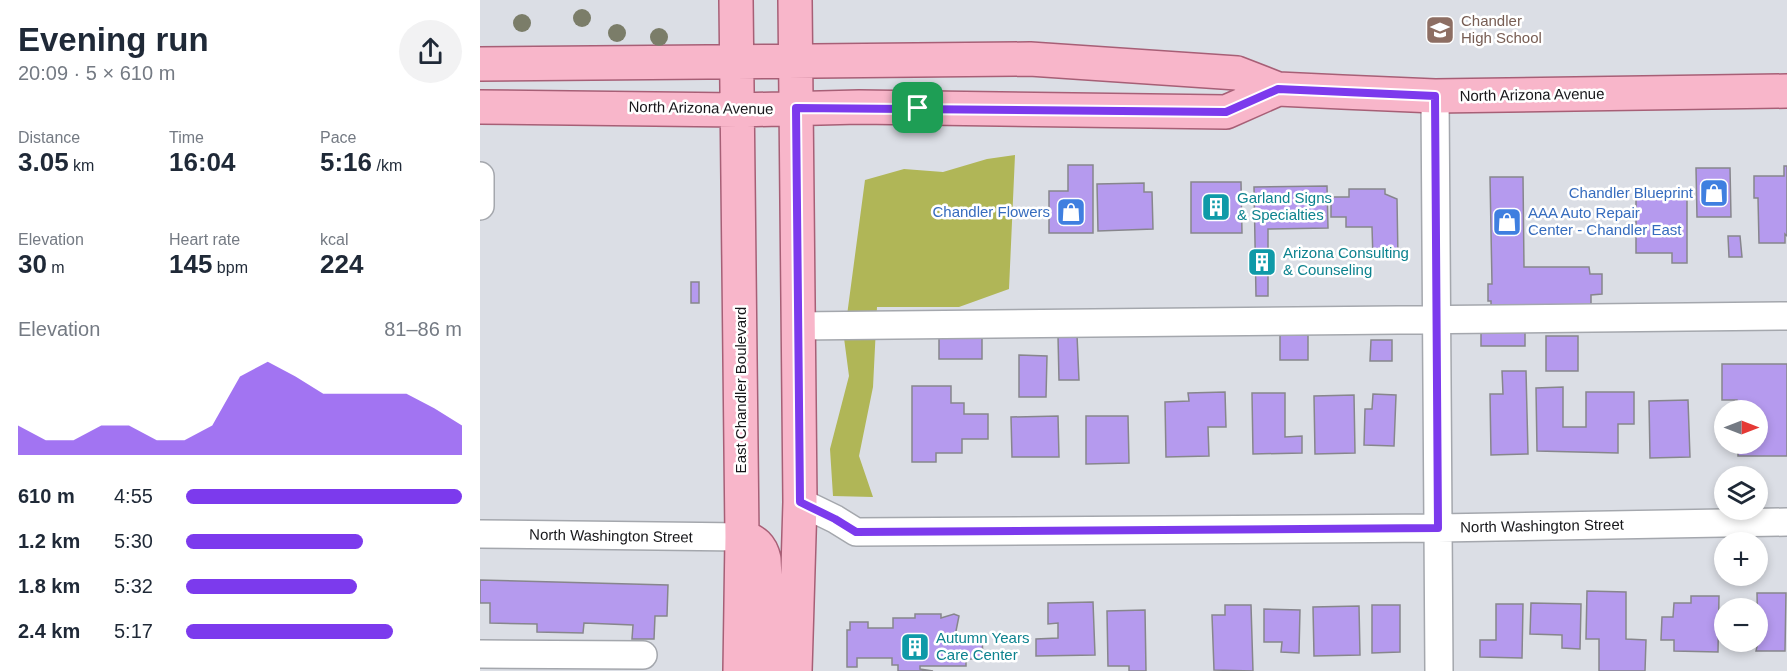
<!DOCTYPE html>
<meta charset="utf-8">
<style>
body{margin:0;font-family:Helvetica,sans-serif;background:#f2f2f3;color:#1f2937;height:100vh;display:flex;flex-direction:column;font-size:22px;white-space:nowrap}
*{box-sizing:border-box;margin:0}
p{font-size:20px;color:#747a83}
.icon{flex:none;width:33px;height:33px;fill:none;stroke:currentColor;stroke-width:2;stroke-linecap:round;stroke-linejoin:round}
.map{position:relative;flex:1;overflow:hidden}
.panel{display:flex;flex-direction:column;background:#fff;width:480px}
.panel>*{flex:none}
.needle{width:39px;rotate:90deg}
.fabs{position:absolute;left:1234px;top:400px;display:grid;gap:12px}
.fabs a{display:grid;place-items:center;width:54px;height:54px;border-radius:50%;background:#fff;box-shadow:0 3px 9px #0003;font-size:30px}
.pin{position:absolute;display:grid;place-items:center;width:51px;height:51px;color:#fff;margin:-26px;border-radius:12px;box-shadow:0 3px 9px #0006}
.round{display:grid;place-items:center;flex:none;width:63px;height:63px;border-radius:32px;background:#f2f2f3}
.overview{display:flex;align-items:center;justify-content:space-between;height:102px;padding:0 18px}
h1{font-size:33px;font-weight:700;line-height:45px}
.figures{display:grid;grid-template-columns:repeat(3,1fr);gap:9px;height:102px;padding:6px 18px}
.figures div{display:grid;align-content:center}
.figures b{font-size:26px;font-weight:700}
.figures small{font-size:16px;font-weight:400}
.figures p{font-size:16px}
.chart{height:168px;padding:12px 18px}
.chart p{display:flex;justify-content:space-between}
.chart svg{width:100%;height:108px;margin-top:6px;fill:#7c3aed;opacity:.7}
ul{padding:0 18px;list-style:none;font-size:20px}
li{display:grid;grid-template-columns:96px 72px 1fr;align-items:center;height:45px}
li i{height:15px;border-radius:8px;background:#7c3aed}
main{display:flex;flex:1;min-height:0}
.map>svg:first-child{display:block}
</style>
<main>
<section class="panel">
<div class="overview"><div><h1>Evening run</h1><p>20:09 · 5 × 610 m</p></div><a class="round"><svg class="icon" aria-label="share" viewBox="0 0 24 24"><path d="M12 15V3M7 8l5-5 5 5M5 13v7h14v-7"/></svg></a></div>
<div class="figures">
<div><p>Distance</p><b>3.05<small> km</small></b></div>
<div><p>Time</p><b>16:04</b></div>
<div><p>Pace</p><b>5:16<small> /km</small></b></div>
</div>
<div class="figures">
<div><p>Elevation</p><b>30<small> m</small></b></div>
<div><p>Heart rate</p><b>145<small> bpm</small></b></div>
<div><p>kcal</p><b>224</b></div>
</div>
<div class="chart"><p><span>Elevation</span>81–86 m</p>
<svg viewBox="0 0 160 44" preserveAspectRatio="none"><path d="M0 44V32L10 38L20 38L30 32L40 32L50 38L60 38L70 32L80 12L90 6L100 12L110 19L120 19L130 19L140 19L150 25L160 32V44z"/></svg>
</div>
<ul>
<li><b>610 m</b>4:55<i style="width:100%"></i></li>
<li><b>1.2 km</b>5:30<i style="width:64%"></i></li>
<li><b>1.8 km</b>5:32<i style="width:62%"></i></li>
<li><b>2.4 km</b>5:17<i style="width:75%"></i></li>
</ul>
</section>
<div class="map">
<svg width="1307" height="671" viewBox="0 0 1307 671">
<rect width="100%" height="100%" fill="#dbdee5"/>
<!-- green -->
<path fill="#b0b657" d="M535 155 529 289 479 307H397L393 387 379 456 393 497 353 496 350 449 369 376 364 338 385 180 424 169 463 172 507 159Z"/>
<!-- building -->
<path fill="#b59aee" stroke="#87868c" stroke-width="1.5" d="M588 165H613V233H569V191H588Z
M1304 166H1307V236L1305 234V243H1279L1278 198H1274V176H1304Z
M1216 168H1250L1251 217H1217Z
M1010 177H1043L1044 267H1109L1110 274H1122V294L1111 295V305L1011 306V301H1008V284H1012Z
M711 182H761L762 233H711Z
M664 183V192H672L673 229 618 231 617 184Z
M847 186 848 228 788 229V296H776L774 187Z
M869 189H905V194L917 199 918 259H893L892 227H866V217H851V197H869Z
M1156 199H1207V263H1192V253H1156Z
M1248 236H1260L1262 257H1249Z
M211 282H219V303H211Z
M1001 325H1045V346H1001Z
M459 333 502 334V359H459Z
M597 335 599 380H579L578 336Z
M800 335H828V360H800Z
M1066 336H1098V371H1066Z
M891 340H912V361H890Z
M539 355 567 356 566 397H539Z
M1242 364H1307V456H1258V444H1278V411H1257V400H1242Z
M1022 371H1046L1048 454 1011 455 1010 394H1023Z
M432 386H471V403H484V414H508V439H482V453H456V462H432Z
M1083 387V427H1106V392H1154V424H1138V453L1057 451 1056 388Z
M745 392 746 427H728L729 456 686 457 685 402 709 401 708 393Z
M772 393H805V437L822 436V453L773 454Z
M893 394 916 395 914 446 884 445 885 409H892Z
M874 395 875 453 835 454 834 396Z
M1208 400 1210 457 1170 458 1169 401Z
M578 416 579 457H532L531 417Z
M606 416H648L649 463 606 464Z
M0 580 188 585 187 616H175L174 639H152L153 625 104 623 103 633 57 632V624L10 623V603H0Z
M1107 591 1146 592V639L1166 640 1165 671H1119V639H1106Z
M1277 593H1306L1305 651H1276L1278 642Z
M1211 596H1239L1238 652 1194 651V640H1181L1182 617H1193L1194 603H1211Z
M613 602 615 655 556 656V639L578 638V623L568 624V603Z
M1051 603 1101 604 1100 649 1082 648V635L1050 634Z
M1016 604H1043L1042 658 1000 657V640H1016Z
M745 605H771L773 671 734 670 732 615H745Z
M892 605H920V652L892 653Z
M879 606 880 655 834 656 833 607Z
M784 609 820 610 819 653 801 652 802 642H784Z
M665 610 666 671H649V666H628L627 611Z
M435 614H461V618L474 614 479 616 475 636H502L503 659H486V666H440V669L453 671H418V665H412V658H377V667H367V630H370V622H388V628H413V618H435Z"/>
<g fill="none" stroke-linecap="round" stroke-linejoin="round">
<!-- minor casing -->
<g stroke="#a4a7ad" stroke-width="30">
<path id="minor" d="M955 96 959 671
M0 176V206
M317 326 1307 316
M320 502 355 519 376 532 958 528 1307 522
M0 534 262 537
M0 654 163 655"/>
</g>
<!-- major casing -->
<g stroke="#a75f76" stroke-width="36">
<path id="major" d="M256 0 262 537 260 671
M0 64 550 59 757 73 798 89 862 92 955 96 1307 91
M0 107 258 110 379 107 746 112 798 89
M262 537C275 541 281 546 284 559L290 671
M315 671 320 502 315 0"/>
</g>
<!-- minor -->
<use href="#minor" stroke="#fff" stroke-width="27"/>
<!-- major -->
<use href="#major" stroke="#f8b6ca" stroke-width="33"/>
</g>
<!-- trees -->
<g fill="#7b7d69">
<circle cx="102" cy="18" r="9"/>
<circle cx="42" cy="23" r="9"/>
<circle cx="137" cy="33" r="9"/>
<circle cx="179" cy="37" r="9"/>
</g>
<g fill="none" stroke-linecap="round" stroke-linejoin="round">
<!-- route casing -->
<g stroke="#fff" stroke-width="12">
<path id="route" d="M798 89 955 96 958 528 376 532 355 519 320 502 316 108 746 112Z"/>
</g>
<!-- route -->
<use href="#route" stroke="#7c3aed" stroke-width="8"/>
</g>
<!-- icons -->
<defs>
<g id="school-square" transform="scale(1.5)"><rect x="-9" y="-9" width="18" height="18" rx="4" fill="#8d6e63" stroke="#fff"/><path d="M0-5L7-2L0 1L-7-2ZM-4 1L0 2.5L4 1V4Q0 6-4 4Z" fill="#fff"/></g>
<g id="shop-square" transform="scale(1.5)"><rect x="-9" y="-9" width="18" height="18" rx="4" fill="#3f7fe0" stroke="#fff"/><path d="M-5-2.5h2.3a2.7 3.5 0 0 1 5.4 0H5L5.5 6h-11ZM-1.5-2.5h3a1.5 2.3 0 0 0-3 0Z" fill="#fff"/></g>
<g id="building-square" transform="scale(1.5)"><rect x="-9" y="-9" width="18" height="18" rx="4" fill="#0f9aa8" stroke="#fff"/><path d="M-4-6H4V6H1V3H-1V6H-4ZM-2.5-4.3h1.7v1.8h-1.7ZM.8-4.3h1.7v1.8H.8ZM-2.5-1h1.7V.8h-1.7ZM.8-1h1.7V.8H.8Z" fill="#fff"/></g>
</defs>
<g fill-rule="evenodd">
<use href="#school-square" x="960" y="30"/>
<use href="#shop-square" x="1234" y="193"/>
<use href="#building-square" x="736" y="207"/>
<use href="#shop-square" x="591" y="212"/>
<use href="#shop-square" x="1027" y="222"/>
<use href="#building-square" x="782" y="262"/>
<use href="#building-square" x="435" y="647"/>
</g>
<g text-anchor="middle" stroke-width="5" stroke-linejoin="round" paint-order="stroke">
<!-- education labels -->
<g font-size="15" fill="#785e54" stroke="#fff" text-anchor="start">
<text x="981" y="26">Chandler<tspan x="981" dy="17">High School</tspan></text>
</g>
<!-- street labels -->
<g font-size="15" fill="#17171a" stroke="#fff">
<text transform="translate(1052 95) rotate(-1)" y="5">North Arizona Avenue</text>
<text transform="translate(221 108) rotate(1)" y="5">North Arizona Avenue</text>
<text transform="translate(261 390) rotate(-90)" y="5">East Chandler Boulevard</text>
<text transform="translate(1062 526) rotate(-1)" y="5">North Washington Street</text>
<text transform="translate(131 536) rotate(1)" y="5">North Washington Street</text>
</g>
<!-- shop labels -->
<g font-size="15" fill="#366cbe" stroke="#fff" text-anchor="end">
<text x="1213" y="198">Chandler Blueprint</text>
<text x="570" y="217">Chandler Flowers</text>
<text x="1048" y="218" text-anchor="start">AAA Auto Repair<tspan x="1048" dy="17">Center - Chandler East</tspan></text>
</g>
<!-- culture labels -->
<g font-size="15" fill="#0d838f" stroke="#fff" text-anchor="start">
<text x="757" y="203">Garland Signs<tspan x="757" dy="17">&amp; Specialties</tspan></text>
<text x="803" y="258">Arizona Consulting<tspan x="803" dy="17">&amp; Counseling</tspan></text>
<text x="456" y="643">Autumn Years<tspan x="456" dy="17">Care Center</tspan></text>
</g>
</g>
</svg>
<div class="fabs">
<a><svg class="needle" viewBox="-14 -14 28 28"><path d="M0-13l5 13h-10z" fill="#e53935"/><path d="M0 13l5-13h-10z" fill="#747a83"/></svg></a>
<a><svg class="icon" aria-label="layers" viewBox="0 0 24 24"><path d="M12 4l9 5-9 5-9-5zM3 14l9 5 9-5"/></svg></a>
<a>+</a>
<a>−</a>
</div>
<div class="pin" style="left:438px;top:108px;background:#1e9e55"><svg class="icon" aria-label="arrive" viewBox="0 0 24 24"><path d="M6 21V4h12l-3 4 3 4H6"/></svg></div>
</div>
</main>
